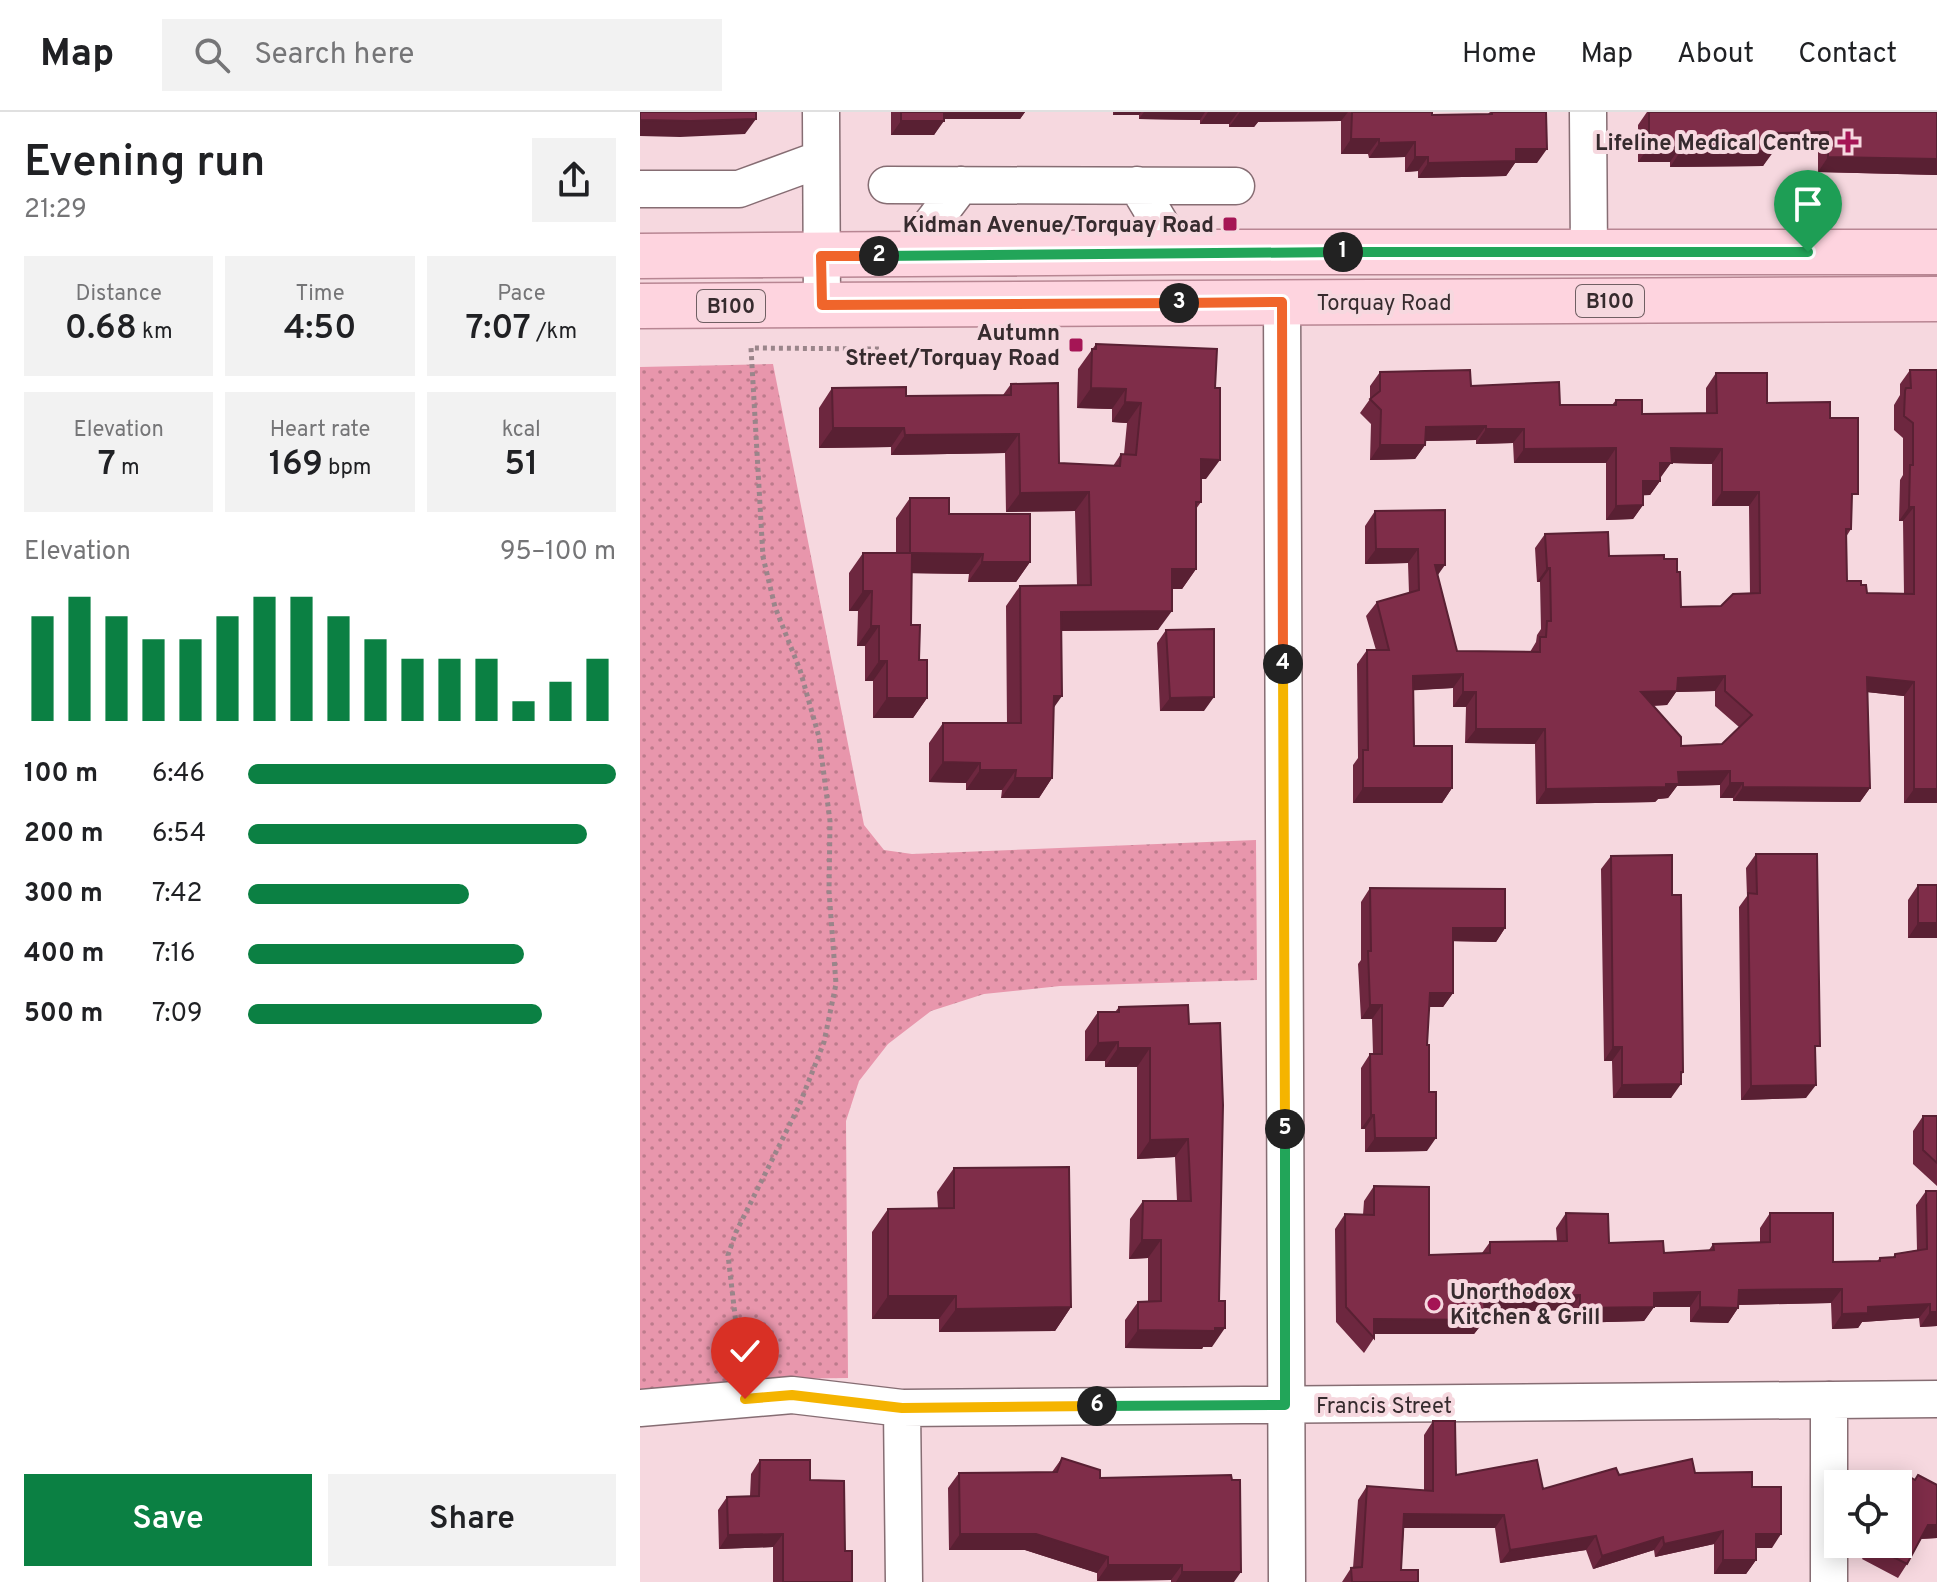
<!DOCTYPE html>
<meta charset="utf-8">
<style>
body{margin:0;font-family:Overpass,sans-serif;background:#f2f2f2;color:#202124;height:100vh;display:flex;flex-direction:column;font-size:30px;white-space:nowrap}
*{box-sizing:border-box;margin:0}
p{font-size:26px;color:#757577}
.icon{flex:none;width:44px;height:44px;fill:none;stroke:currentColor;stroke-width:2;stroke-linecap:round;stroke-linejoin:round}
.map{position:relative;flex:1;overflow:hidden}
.sheet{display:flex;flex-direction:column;background:#fff;width:640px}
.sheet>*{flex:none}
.controls{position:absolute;left:1184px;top:1358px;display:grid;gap:16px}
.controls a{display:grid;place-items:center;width:88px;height:88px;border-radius:0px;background:#fff;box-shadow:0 4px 20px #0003;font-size:40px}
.pin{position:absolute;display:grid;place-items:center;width:68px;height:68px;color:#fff;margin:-82px -34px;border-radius:50% 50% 50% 0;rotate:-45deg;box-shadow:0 0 8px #0007}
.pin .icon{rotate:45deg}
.km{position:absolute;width:40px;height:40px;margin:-20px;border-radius:50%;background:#222;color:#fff;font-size:22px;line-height:40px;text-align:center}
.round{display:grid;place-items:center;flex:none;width:84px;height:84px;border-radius:0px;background:#f2f2f2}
.summary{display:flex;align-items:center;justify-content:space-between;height:136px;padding:0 24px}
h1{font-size:44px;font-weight:600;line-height:60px}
.metrics{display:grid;grid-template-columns:repeat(3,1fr);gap:12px;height:136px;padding:8px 24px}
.metrics div{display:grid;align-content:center;border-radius:0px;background:#f2f2f2;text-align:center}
.metrics b{font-size:34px;font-weight:600}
.metrics small{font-size:22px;font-weight:400}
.metrics p{font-size:22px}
.chart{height:224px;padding:16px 24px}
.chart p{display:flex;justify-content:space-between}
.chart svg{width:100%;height:144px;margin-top:8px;stroke:#0b8043;stroke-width:6}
.action{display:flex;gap:16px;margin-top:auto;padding:16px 24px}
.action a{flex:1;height:92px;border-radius:0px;background:#0b8043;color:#fff;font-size:32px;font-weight:600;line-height:92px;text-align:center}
.action a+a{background:#f2f2f2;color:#202124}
ul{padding:0 24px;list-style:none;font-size:26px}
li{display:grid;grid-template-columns:128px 96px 1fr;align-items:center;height:60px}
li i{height:20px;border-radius:10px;background:#0b8043}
header{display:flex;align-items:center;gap:48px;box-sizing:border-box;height:112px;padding:0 40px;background:#fff;border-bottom:2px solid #e0e0e0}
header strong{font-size:38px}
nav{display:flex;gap:44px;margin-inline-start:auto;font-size:28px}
.search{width:560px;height:72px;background:#f2f2f2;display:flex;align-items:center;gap:20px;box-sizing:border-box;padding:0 28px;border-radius:0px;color:#757577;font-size:30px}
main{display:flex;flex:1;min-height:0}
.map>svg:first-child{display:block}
</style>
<header>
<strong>Map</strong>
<div class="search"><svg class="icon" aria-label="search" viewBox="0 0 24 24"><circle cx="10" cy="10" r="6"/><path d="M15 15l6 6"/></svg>Search here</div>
<nav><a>Home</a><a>Map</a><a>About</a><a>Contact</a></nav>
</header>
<main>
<section class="sheet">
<div class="summary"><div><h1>Evening run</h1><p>21:29</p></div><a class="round"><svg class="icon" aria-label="share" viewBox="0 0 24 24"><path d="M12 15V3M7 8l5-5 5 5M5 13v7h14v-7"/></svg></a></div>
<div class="metrics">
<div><p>Distance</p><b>0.68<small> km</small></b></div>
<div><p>Time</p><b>4:50</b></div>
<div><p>Pace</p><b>7:07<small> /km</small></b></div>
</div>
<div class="metrics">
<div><p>Elevation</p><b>7<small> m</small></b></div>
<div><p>Heart rate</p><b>169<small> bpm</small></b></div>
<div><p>kcal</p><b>51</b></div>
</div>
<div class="chart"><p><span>Elevation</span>95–100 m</p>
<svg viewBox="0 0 160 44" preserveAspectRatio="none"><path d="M5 44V12M15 44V6M25 44V12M35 44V19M45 44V19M55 44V12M65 44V6M75 44V6M85 44V12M95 44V19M105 44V25M115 44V25M125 44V25M135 44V38M145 44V32M155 44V25"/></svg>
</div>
<ul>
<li><b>100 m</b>6:46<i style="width:100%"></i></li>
<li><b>200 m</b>6:54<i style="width:92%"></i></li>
<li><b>300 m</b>7:42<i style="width:60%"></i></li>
<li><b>400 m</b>7:16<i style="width:75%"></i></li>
<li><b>500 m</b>7:09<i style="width:80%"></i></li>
</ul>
<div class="action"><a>Save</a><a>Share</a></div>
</section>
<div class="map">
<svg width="1297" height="1470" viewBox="0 0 1297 1470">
<defs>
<pattern id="park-dots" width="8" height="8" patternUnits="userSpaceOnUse" patternTransform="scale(2)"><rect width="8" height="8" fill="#e896ac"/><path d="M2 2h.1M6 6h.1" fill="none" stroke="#bd7b8c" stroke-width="1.8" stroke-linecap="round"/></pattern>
</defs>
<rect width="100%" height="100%" fill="#f6d8df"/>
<!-- park -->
<path fill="url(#park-dots)" d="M133 252 224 713 244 738 272 742 616 728 617 868 420 874 344 882 291 899 248 932 219 969 206 1009 208 1266 116 1267 0 1277V255Z"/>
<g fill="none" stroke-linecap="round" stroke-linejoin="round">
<!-- minor casing -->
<g stroke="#866d73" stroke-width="39">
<path id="minor" d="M181 0 182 193
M948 0 949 141
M247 73 596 74
M497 73 537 140
M0 77H99L181 47
M268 143 321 73
M642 190 647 1470
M1189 1288V1470
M0 1296 152 1283 262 1296 1297 1287
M262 1296 264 1470"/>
</g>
<!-- major casing -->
<g stroke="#b88693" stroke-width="47">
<path id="major" d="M0 144 537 140H1297
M0 194 1297 187"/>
</g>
<!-- path -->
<path stroke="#9a858a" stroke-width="5" stroke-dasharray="4 4" stroke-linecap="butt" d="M101 1255 88 1143 96 1120 159 994 184 930 196 872 189 779 190 709 179 625 160 558 135 495 123 445 111 236 239 237"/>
<!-- minor -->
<use href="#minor" stroke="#fff" stroke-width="36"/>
<!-- major -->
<use href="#major" stroke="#fed4df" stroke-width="44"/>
</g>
<!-- wall -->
<path fill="#6d273f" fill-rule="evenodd" d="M251 0H385L380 7H304L294 23H251Z
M473 0H792V3L848 2 850 0H906L897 51H875L866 64 778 66V59L765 60V45L729 46 728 42H701V9L618 10 614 15H589V12H560V8L499 7V3H473Z
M1007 0H1297V63L1178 60V35L1134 36 1123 54 1030 55V50H998V13Z
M456 232 566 367H561V390L556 397V457L542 477H532L518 518 421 519 413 596 412 666 399 686H361L362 678H326V671L289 670V631L303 611H367L366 494 380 474 437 473 435 399 366 400 365 341 251 343V335L179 336V296L192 276 266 284 363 283 371 272 419 351 473 354 481 342H484L487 311 472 310V297L437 296 438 257Z
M1270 258H1297V691H1264V584L1227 580 1230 676 1220 690 1093 689V686H1080V673L1037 674 1028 686 1018 687 1015 690 896 692 895 632 825 631 826 595H813V576L773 578 774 634 812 676 802 691H713V653L718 646 717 552 727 538H736L726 504 737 490 769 481 768 451 725 452V414L735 399 805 398 798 464 817 539 890 540 896 530 897 523 901 517 900 470H897L895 436 905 422 969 444 1024 447 1037 460 1041 495 1081 494 1110 482 1109 394H1072V352L1031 351 1020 365V369L1010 383H1003V393L993 407 966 408V351H874L873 331 836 332V328L785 329V333L775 347 730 348 731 312 720 301 730 287V274L740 260 831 274 920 293H972L976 288 1002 302 1066 301V276L1076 261 1127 291 1190 306 1212 390 1211 417 1206 425 1207 469 1221 473 1227 481 1264 482 1263 409H1259L1260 368 1263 363V326L1254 318V293L1260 283V272ZM1075 579V594L1099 615 1082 632 1041 634 1013 594 1027 593 1036 580Z
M270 386 309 402 390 450 376 470H328L329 462 271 461V513L287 586 273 606H233V569H225V534H217L218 499H209V461L223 441H256V406Z
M526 518 564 599H520L517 531Z
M1116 742 1175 940 1166 986 1101 988 1099 795 1107 784 1106 756Z
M971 744 1032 783 1043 960 1031 986H973L972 949H964L961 757Z
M1278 773H1297V826H1268V788Z
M730 776 865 816 856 830 813 829V881L803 895H789L787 933V1039L725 1040V1017H721V956L730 942H733L732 907H721L718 852 721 848V790Z
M479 895 549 912 572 1235H563L562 1237 485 1236V1208L498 1190H508V1146L489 1147 490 1107 503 1089H537L535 1045 497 1047V955H465V949H445V919L458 900H475Z
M1283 1004H1297V1074L1273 1052V1019Z
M314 1056 431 1195 415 1219 299 1220V1207H232V1120L248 1097 298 1096 297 1080Z
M734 1074 789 1143 842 1141 850 1130 917 1129 916 1116 926 1101 969 1131 1024 1141 1069 1138 1073 1132 1120 1130V1116L1130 1101 1193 1150 1237 1149 1240 1146 1253 1145 1255 1142 1277 1138 1276 1093 1286 1079 1297 1214 1280 1215 1279 1206 1222 1210 1218 1216 1192 1217 1191 1191 1098 1193V1196L1088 1211 1050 1210V1195H1014L1004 1209 930 1211V1198L845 1200V1208L834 1222H734V1226L724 1241 696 1210 695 1117 705 1102 723 1103 724 1089Z
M793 1309 816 1363 903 1377 979 1363 1055 1361 1112 1375 1132 1436H1116V1448L1106 1462H1074V1432L1015 1445 1014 1438 953 1457 946 1438 860 1451 855 1416H764L761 1458 778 1470H702L711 1456H713L718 1388 727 1374 784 1378V1323Z
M422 1346 460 1366 594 1470H531V1468L457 1469V1461L385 1438H309L308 1376 319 1361 412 1360Z
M120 1348 170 1368 205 1439 212 1470H133V1435L79 1437 78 1398 87 1385 110 1384 111 1362Z
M1268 1364 1297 1426 1281 1427 1267 1452 1258 1466 1222 1447 1230 1432H1258V1378Z"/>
<!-- shaded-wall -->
<path fill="#592033" d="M299 0H385L380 7H294Z
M475 0H501L499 3H473Z
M504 0H565L560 8 499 7Z
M568 0H598L589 12H560Z
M600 0H708L701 9 618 10 614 15H589Z
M116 7 105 22 40 25 0 24V8Z
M261 9H304L294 23H251Z
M1188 20 1178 35 1123 36 1133 21Z
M711 27H739L728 42H701Z
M775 30 765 45 729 46 739 31Z
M1009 35H1040L1030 50H998Z
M876 37H907L897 51H875L866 64 778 66 788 51Z
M1134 39 1123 54 1030 55 1040 40Z
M775 45H788L778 59 765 60Z
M1188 45 1297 47V63L1178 60Z
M451 276 486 277 472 297 437 296Z
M485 290 501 291 487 311 472 310Z
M846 314 836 328 776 329 786 315Z
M193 316H264L251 335 179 336Z
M846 317H884L873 331 836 332Z
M379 322 365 341 251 343 265 323Z
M740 333H785L775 347 730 348Z
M976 336 966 351H874L884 337Z
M1031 336 1082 337 1072 352 1031 351 1021 365H1010Z
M561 347 580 348 566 367H547Z
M1003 369H1020L1010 383 992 384Z
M449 380 435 399 366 400 380 381Z
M1082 380H1119L1109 394H1072Z
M1003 393 993 407 966 408 976 394Z
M1269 395H1274L1263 409H1259Z
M736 437H778L768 451 725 452Z
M272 441 343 442 329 462 258 461Z
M342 450H390L376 470H328Z
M795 453H805L795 467Z
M907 456H910L900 470H897Z
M532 457H556L542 477H518Z
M223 479H232L218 499H209Z
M532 499 518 518 407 519 421 500Z
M231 514H239L225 534H217Z
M239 549H247L233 569H225Z
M823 562 813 576 763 579 773 564Z
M1085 564 1075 579 1036 580 1027 593 991 594 1001 580 1038 566Z
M1227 565 1274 570 1264 584 1217 579Z
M823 580H836L826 595H813Z
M414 584H422L408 604Z
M574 585 564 599H520L530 586Z
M247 586H287L273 606H233Z
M836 617H905L895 632 825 631Z
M303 650 340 651 326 671 289 670Z
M340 658H376L362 678H326Z
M1090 659 1080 673 1037 674 1028 686 1018 687 1015 690 896 692 906 677 1038 660Z
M375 666H412L399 686H361Z
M1090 671H1103L1093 686H1080Z
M1103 675 1230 676 1220 690 1093 689Z
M723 676H812L802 691H713Z
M1274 677H1297V691H1264Z
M1278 811H1297V826H1268Z
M813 816H865L856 830 804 829Z
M790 881H813L803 895H780Z
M730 893H742L732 907H721Z
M478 930 465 949H445L458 931Z
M973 935H982L972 949H964Z
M478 936H510L497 955H465Z
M1041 960H1043L1034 972H1041L1031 986H973L982 973Z
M1176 973 1166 986 1101 988 1111 974Z
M731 1003H734L725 1017H721Z
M735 1026H796L787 1039 725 1040Z
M548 1027 535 1045 497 1047 510 1028Z
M502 1128H521L508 1146 489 1147Z
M1202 1177 1191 1191 1089 1193 1099 1178Z
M1060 1180 1050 1195H1014L1004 1209 930 1211 940 1196 1014 1181Z
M940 1183 930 1198 834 1200 844 1186Z
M248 1184H316L299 1207H232Z
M1290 1192 1279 1206 1222 1210 1218 1216 1192 1217 1202 1202 1228 1195Z
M431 1195 415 1219 299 1220 316 1197Z
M1060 1195 1098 1196 1088 1211 1050 1210Z
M1290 1200H1297V1214L1280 1215Z
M734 1207 845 1208 834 1222H730Z
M575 1216H585L572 1235H563L562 1237 485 1236 498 1218Z
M764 1402 864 1403 855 1416H755Z
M1288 1413H1297V1426L1278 1427Z
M1083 1419 1074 1432 1015 1445 1024 1432Z
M143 1422 133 1435 79 1437 88 1423Z
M320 1422H396L468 1445 457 1461 385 1438H309Z
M1116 1422H1141L1132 1436H1106Z
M956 1424 946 1438 860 1451 870 1438Z
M1023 1425 1014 1438 953 1457 962 1444Z
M1083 1448H1116L1106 1462H1074Z
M468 1453H542L531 1468 457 1469Z
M542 1460H601L594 1470H536Z"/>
<!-- building -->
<path fill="#7f2d49" stroke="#592033" stroke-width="2" fill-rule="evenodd" d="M0 0H116V7L51 9 0 8Z
M261 0H304V9H261Z
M712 0H792V3L852 2V0H906L907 37H876V49L788 51V45H775V30L739 31V27H711Z
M1009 0H1297V47L1188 45V20L1133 21 1134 39 1040 40V35H1009Z
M456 232 577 237 575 276H580V348L561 347V390H556V457H532V499L421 500 422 584H414L412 666H375L376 658H340V651L303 650V611H381L380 474 451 473 449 380 380 381 379 322 265 323 264 316H193L192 276 266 275V284L371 283V272L418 271 419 351 480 354 481 342 496 343 501 291 485 290 486 277 451 276 452 237H456Z
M830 258 831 274 919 270 920 293H976V288H1002V302L1077 301 1076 261H1127V291L1190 290V306H1218V382H1212L1211 417H1206L1207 469H1221V473H1226L1227 481 1274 482V395H1269L1270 353H1273V311L1264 304 1265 279 1266 276H1271L1270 258H1297V677H1274V570L1227 565 1230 676 1103 675V671H1090V659L1038 660 1039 672H1026V675L906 677 905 617H836V580H823V562L773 564 774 634H812V676H723V638H728L727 538H749L737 490 779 478 778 437H736L735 399 805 398V453H795L817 539 900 540V525H906L907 509H911L910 456H907L905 422 968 420 969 444 1024 443V447H1037V460H1040L1041 495 1081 494 1093 482 1120 481 1119 380H1082V337L1031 336 1032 351H1020V369H1003V393L976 394V336L884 337V317H846V314L786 315 785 333H740L741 298 730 287 740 279V260ZM1085 564V579L1112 603 1082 632 1041 634V625L1001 580 1037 579 1038 566Z
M270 386H309V402H390V450H342L343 442 272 441 271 513H280L279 548H287V586H247V549H239V514H231L232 479H223V441H270Z
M574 517V585L530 586 526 518Z
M1116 742H1177L1180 934H1175L1176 973 1111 974 1108 781 1117 782Z
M1032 743V783H1041L1043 960H1041V972L982 973V935H973L971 744Z
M1278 773H1297V811H1278Z
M730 776 865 777V816H813V881H790L787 933H789V980H796V1026H735L734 1003H731L730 942H742V893H730L728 839H731Z
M548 893 549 912 580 911 583 993 579 1189H585V1216H575V1219L498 1218V1190L521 1189V1128H502L503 1089H551L548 1027 510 1028V936H478V930L458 931V900H479V895Z
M1283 1004H1297V1051L1283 1038Z
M429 1055 431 1195 316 1197V1184H248V1097L314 1096V1056Z
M734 1074 789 1075V1143L850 1141V1130L927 1129 926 1101 968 1102 969 1131 1023 1129 1024 1141 1074 1138 1073 1132 1130 1130V1101H1193V1150L1240 1149V1146L1255 1145V1142L1287 1137 1286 1079H1297V1200H1290V1192L1228 1195V1201L1202 1202V1177L1099 1178 1098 1196 1060 1195V1180L1014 1181V1195L940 1196V1183L844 1186 845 1208 734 1207V1226L706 1195 705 1102 734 1103Z
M793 1309H815L816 1363 897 1348 903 1377 976 1356 979 1363 1052 1347 1055 1361 1112 1360V1375H1141V1422H1116V1448H1083V1419L1024 1432 1023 1425 962 1444 956 1424 870 1438 864 1403 764 1402 761 1458H778V1470H712L711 1456 722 1455 727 1374 793 1379Z
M422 1346 460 1358V1366L591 1363 592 1368H600L601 1460H542V1453H468V1445L396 1422H320L319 1361 417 1360Z
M120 1348H170V1368L204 1369 205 1439H212V1470H143V1422L88 1423 87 1385 119 1384Z
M1278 1363 1297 1373V1413H1288L1267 1452 1231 1434 1232 1432H1258V1383L1268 1364 1275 1368Z"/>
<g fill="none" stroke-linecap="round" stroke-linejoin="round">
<!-- split-1 casing -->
<g stroke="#fff" stroke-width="16">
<path id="split-1" d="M703 140H1168"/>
</g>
<!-- split-2 casing -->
<g stroke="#fff" stroke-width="16">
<path id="split-2" d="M239 144 703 140"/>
</g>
<!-- split-3 casing -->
<g stroke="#fff" stroke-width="16">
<path id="split-3" d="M239 144H181L182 193 539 191"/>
</g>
<!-- split-4 casing -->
<g stroke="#fff" stroke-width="16">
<path id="split-4" d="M539 191 642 190 643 552"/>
</g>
<!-- split-5 casing -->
<g stroke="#fff" stroke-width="16">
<path id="split-5" d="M643 552 645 1017"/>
</g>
<!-- split-6 casing -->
<g stroke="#fff" stroke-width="16">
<path id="split-6" d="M457 1294 645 1293V1017"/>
</g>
<!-- split-7 casing -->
<g stroke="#fff" stroke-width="16">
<path id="split-7" d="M105 1287 152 1283 262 1296 457 1294"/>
</g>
<!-- split-1 -->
<use href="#split-1" stroke="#22a559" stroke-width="10"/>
<!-- split-2 -->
<use href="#split-2" stroke="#22a559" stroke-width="10"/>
<!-- split-3 -->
<use href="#split-3" stroke="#f0652b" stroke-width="10"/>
<!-- split-4 -->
<use href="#split-4" stroke="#f0652b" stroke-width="10"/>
<!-- split-5 -->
<use href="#split-5" stroke="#f5b400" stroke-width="10"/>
<!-- split-6 -->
<use href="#split-6" stroke="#22a559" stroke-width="10"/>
<!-- split-7 -->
<use href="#split-7" stroke="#f5b400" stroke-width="10"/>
</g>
<!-- markers -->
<g fill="#a51555" stroke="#f6d8df" stroke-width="3">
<path d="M1204 18h8v8h8v8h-8v8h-8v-8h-8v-8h8z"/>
<rect x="582" y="104" width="16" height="16" rx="4"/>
<rect x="428" y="225" width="16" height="16" rx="4"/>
<circle cx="794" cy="1192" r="8"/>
</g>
<g text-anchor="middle" stroke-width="8" stroke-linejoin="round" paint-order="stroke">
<!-- shield labels -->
<g fill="#f6d8df" stroke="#705f63" stroke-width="2">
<rect x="936" y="173" width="68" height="32" rx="6"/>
<rect x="57" y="178" width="68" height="32" rx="6"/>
</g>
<g font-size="20" font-weight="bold" fill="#362b2e">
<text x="970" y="196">B100</text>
<text x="91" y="201">B100</text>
</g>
<!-- poi labels -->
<g font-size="22" font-weight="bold" fill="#362b2e" stroke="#f6d8df" text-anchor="end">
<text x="1190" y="38">Lifeline Medical Centre</text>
<text x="574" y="120">Kidman Avenue/Torquay Road</text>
<text x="420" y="228">Autumn<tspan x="420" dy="25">Street/Torquay Road</tspan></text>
<text x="810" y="1187" text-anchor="start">Unorthodox<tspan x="810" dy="25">Kitchen &amp; Grill</tspan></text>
</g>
<!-- street labels -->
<g font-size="22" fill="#362b2e" stroke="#f6d8df">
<text x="744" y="198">Torquay Road</text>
<text x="744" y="1301">Francis Street</text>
</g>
</g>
</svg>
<div class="controls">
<a><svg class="icon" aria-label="locate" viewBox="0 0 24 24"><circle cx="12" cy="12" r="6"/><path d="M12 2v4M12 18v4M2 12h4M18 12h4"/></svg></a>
</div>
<div class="pin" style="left:1168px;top:140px;background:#1e9e55"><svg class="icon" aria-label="arrive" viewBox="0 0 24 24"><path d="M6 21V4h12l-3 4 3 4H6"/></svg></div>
<div class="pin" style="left:105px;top:1287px;background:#d93025"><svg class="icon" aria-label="check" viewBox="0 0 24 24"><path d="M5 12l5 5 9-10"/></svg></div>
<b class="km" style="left:703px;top:140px">1</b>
<b class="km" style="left:239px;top:144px">2</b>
<b class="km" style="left:539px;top:191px">3</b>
<b class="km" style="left:643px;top:552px">4</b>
<b class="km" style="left:645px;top:1017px">5</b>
<b class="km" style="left:457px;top:1294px">6</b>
</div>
</main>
